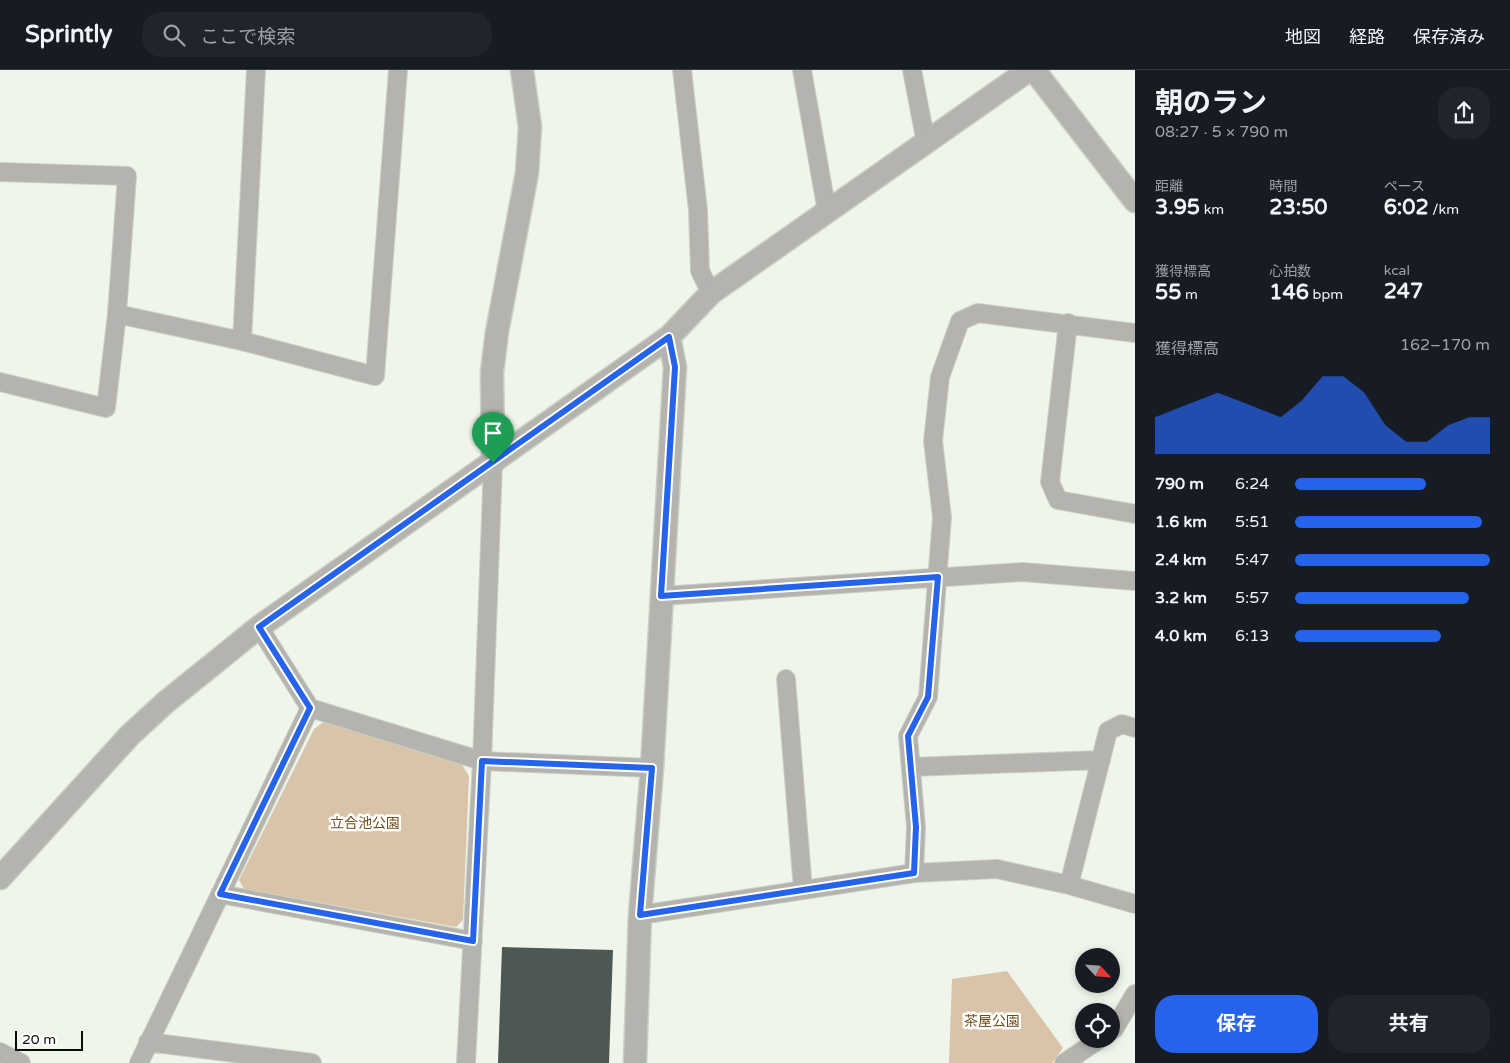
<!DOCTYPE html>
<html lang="ja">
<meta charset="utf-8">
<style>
body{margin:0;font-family:"Varela Round","Noto Sans JP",sans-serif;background:#20242c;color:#f1f3f6;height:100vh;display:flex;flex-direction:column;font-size:19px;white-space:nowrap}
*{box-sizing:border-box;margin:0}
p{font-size:16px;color:#9ea1a6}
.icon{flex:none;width:28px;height:28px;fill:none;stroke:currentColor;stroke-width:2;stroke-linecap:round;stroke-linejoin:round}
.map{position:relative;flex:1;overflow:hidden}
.details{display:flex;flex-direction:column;background:#171b24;width:375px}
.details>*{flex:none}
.needle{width:32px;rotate:116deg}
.controls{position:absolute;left:1075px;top:878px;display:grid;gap:10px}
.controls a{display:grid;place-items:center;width:45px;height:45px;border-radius:50%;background:#171b24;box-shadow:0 2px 8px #0003;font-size:25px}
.scale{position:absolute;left:15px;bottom:12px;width:68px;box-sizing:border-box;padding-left:5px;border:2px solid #0a0c09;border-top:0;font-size:14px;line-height:18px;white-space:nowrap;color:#0a0c09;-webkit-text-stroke:4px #fff;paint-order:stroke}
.pin{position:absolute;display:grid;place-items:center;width:42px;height:42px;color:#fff;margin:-51px -21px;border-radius:50% 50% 50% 0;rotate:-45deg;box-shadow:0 0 5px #0007}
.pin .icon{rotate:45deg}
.round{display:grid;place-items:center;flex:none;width:52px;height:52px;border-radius:20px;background:#20242c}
.overview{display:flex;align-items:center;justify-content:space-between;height:85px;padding:0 20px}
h1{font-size:28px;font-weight:700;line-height:38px}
.figures{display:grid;grid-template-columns:repeat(3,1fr);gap:8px;height:85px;padding:5px 20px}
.figures div{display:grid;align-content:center}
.figures b{font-size:21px;font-weight:700}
.figures small{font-size:14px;font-weight:400}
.figures p{font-size:14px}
.chart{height:140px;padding:10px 20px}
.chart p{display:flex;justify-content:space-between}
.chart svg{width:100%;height:90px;margin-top:5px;fill:#2563eb;opacity:.7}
.primary-button{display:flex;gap:10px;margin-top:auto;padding:10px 20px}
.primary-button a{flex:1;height:58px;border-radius:20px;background:#2563eb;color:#fff;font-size:20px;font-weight:700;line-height:58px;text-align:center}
.primary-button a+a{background:#20242c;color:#f1f3f6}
ul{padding:0 20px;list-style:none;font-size:16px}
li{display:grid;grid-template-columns:80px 60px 1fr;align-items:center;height:38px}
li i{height:12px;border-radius:6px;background:#2563eb}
header{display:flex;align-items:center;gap:30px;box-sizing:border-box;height:70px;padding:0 25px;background:#171b24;border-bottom:1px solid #363941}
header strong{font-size:24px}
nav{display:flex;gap:28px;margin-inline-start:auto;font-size:18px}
.search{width:350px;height:45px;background:#20242c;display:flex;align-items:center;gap:12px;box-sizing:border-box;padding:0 18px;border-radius:20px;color:#9ea1a6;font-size:19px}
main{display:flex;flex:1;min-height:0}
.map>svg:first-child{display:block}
</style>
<header>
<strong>Sprintly</strong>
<div class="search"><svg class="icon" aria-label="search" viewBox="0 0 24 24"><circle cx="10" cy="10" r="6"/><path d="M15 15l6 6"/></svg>ここで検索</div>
<nav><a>地図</a><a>経路</a><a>保存済み</a></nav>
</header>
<main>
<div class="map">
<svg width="1135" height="993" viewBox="0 0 1135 993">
<rect width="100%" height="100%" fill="#eff5ea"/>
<!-- green -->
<path fill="#d9c4aa" d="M325 651 461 693 469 706 463 850 456 857 244 819 239 810 314 659Z
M1007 901 1063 978 1052 993H949L952 909Z"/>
<!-- building -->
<path fill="#4e5852" d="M502 877 613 880 609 993H498Z"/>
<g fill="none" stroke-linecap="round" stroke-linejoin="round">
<!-- minor casing -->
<g stroke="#cad0c6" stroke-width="20">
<path id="minor" d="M682 0 698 140 700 201 711 223
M802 0 827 142
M912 0 926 73
M0 102 127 106 117 244 106 338 0 312
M117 244 242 271 256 0
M1068 253 1050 412 1058 430 1135 444
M242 271 375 306 398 0
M661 526 1022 502 1135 511
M259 557 310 638 482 691 652 698
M786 609 803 820
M911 697 1101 690
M914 803 916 757 908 666 928 627 942 447 933 371 940 307 960 251 978 243 1135 263
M1069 815 1108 661 1122 654 1135 658
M220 824 473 871
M640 845 914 803 997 799 1069 815 1135 834
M1111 961 1114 959 1135 924
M148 972 312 993
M0 982 21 993
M139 993 310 638
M466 993 482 691 493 393
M1064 993 1100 969"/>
</g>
<!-- tertiary casing -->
<g stroke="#cad0c6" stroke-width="25">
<path id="tertiary" d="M1034 0 1135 131
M493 393 492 302 497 262 527 103 530 57 522 0
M0 808 130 665 166 632 259 557 669 267 711 223 1029 0
M635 993 640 845 652 698 675 297 669 267"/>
</g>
<!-- minor -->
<use href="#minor" stroke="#b4b3ae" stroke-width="18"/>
<!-- tertiary -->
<use href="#tertiary" stroke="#b4b3ae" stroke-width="22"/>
</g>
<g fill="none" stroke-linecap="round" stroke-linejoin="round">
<!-- route casing -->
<g stroke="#fff" stroke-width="10">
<path id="route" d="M669 267 675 297 661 526 938 507 928 627 908 666 916 757 914 803 640 845 652 698 482 691 473 871 220 824 310 638 259 557Z"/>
</g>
<!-- route -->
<use href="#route" stroke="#2563eb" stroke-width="6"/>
</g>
<g text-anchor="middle" stroke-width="5" stroke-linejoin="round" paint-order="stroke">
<!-- park labels -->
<g font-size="14" fill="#714f1d" stroke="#fff">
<text x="365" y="758">立合池公園</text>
<text x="992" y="956">茶屋公園</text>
</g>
</g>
</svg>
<div class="controls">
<a><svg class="needle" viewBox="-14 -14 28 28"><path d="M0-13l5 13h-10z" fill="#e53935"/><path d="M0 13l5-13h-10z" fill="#9ea1a6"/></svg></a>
<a><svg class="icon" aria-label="locate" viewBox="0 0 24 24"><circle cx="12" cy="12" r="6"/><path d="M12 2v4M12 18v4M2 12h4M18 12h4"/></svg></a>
</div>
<div class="scale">20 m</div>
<div class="pin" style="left:493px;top:393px;background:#1e9e55"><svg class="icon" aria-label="arrive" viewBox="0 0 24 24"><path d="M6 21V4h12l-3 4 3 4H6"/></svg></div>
</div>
<section class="details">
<div class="overview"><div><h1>朝のラン</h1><p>08:27 · 5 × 790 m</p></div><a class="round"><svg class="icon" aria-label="share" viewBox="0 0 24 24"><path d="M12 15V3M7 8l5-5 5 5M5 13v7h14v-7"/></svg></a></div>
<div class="figures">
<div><p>距離</p><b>3.95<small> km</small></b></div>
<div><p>時間</p><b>23:50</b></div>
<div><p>ペース</p><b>6:02<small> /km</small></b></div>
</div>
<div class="figures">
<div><p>獲得標高</p><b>55<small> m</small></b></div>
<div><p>心拍数</p><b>146<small> bpm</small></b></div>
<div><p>kcal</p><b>247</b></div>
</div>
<div class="chart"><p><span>獲得標高</span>162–170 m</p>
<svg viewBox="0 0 160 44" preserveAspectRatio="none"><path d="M0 44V26L10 22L20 18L30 14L40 18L50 22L60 26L70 18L80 6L90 6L100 14L110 30L120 38L130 38L140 30L150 26L160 26V44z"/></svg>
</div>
<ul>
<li><b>790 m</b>6:24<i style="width:67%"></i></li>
<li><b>1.6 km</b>5:51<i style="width:96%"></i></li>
<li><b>2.4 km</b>5:47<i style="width:100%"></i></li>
<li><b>3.2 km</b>5:57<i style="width:89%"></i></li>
<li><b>4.0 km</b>6:13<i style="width:75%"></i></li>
</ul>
<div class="primary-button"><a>保存</a><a>共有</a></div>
</section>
</main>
